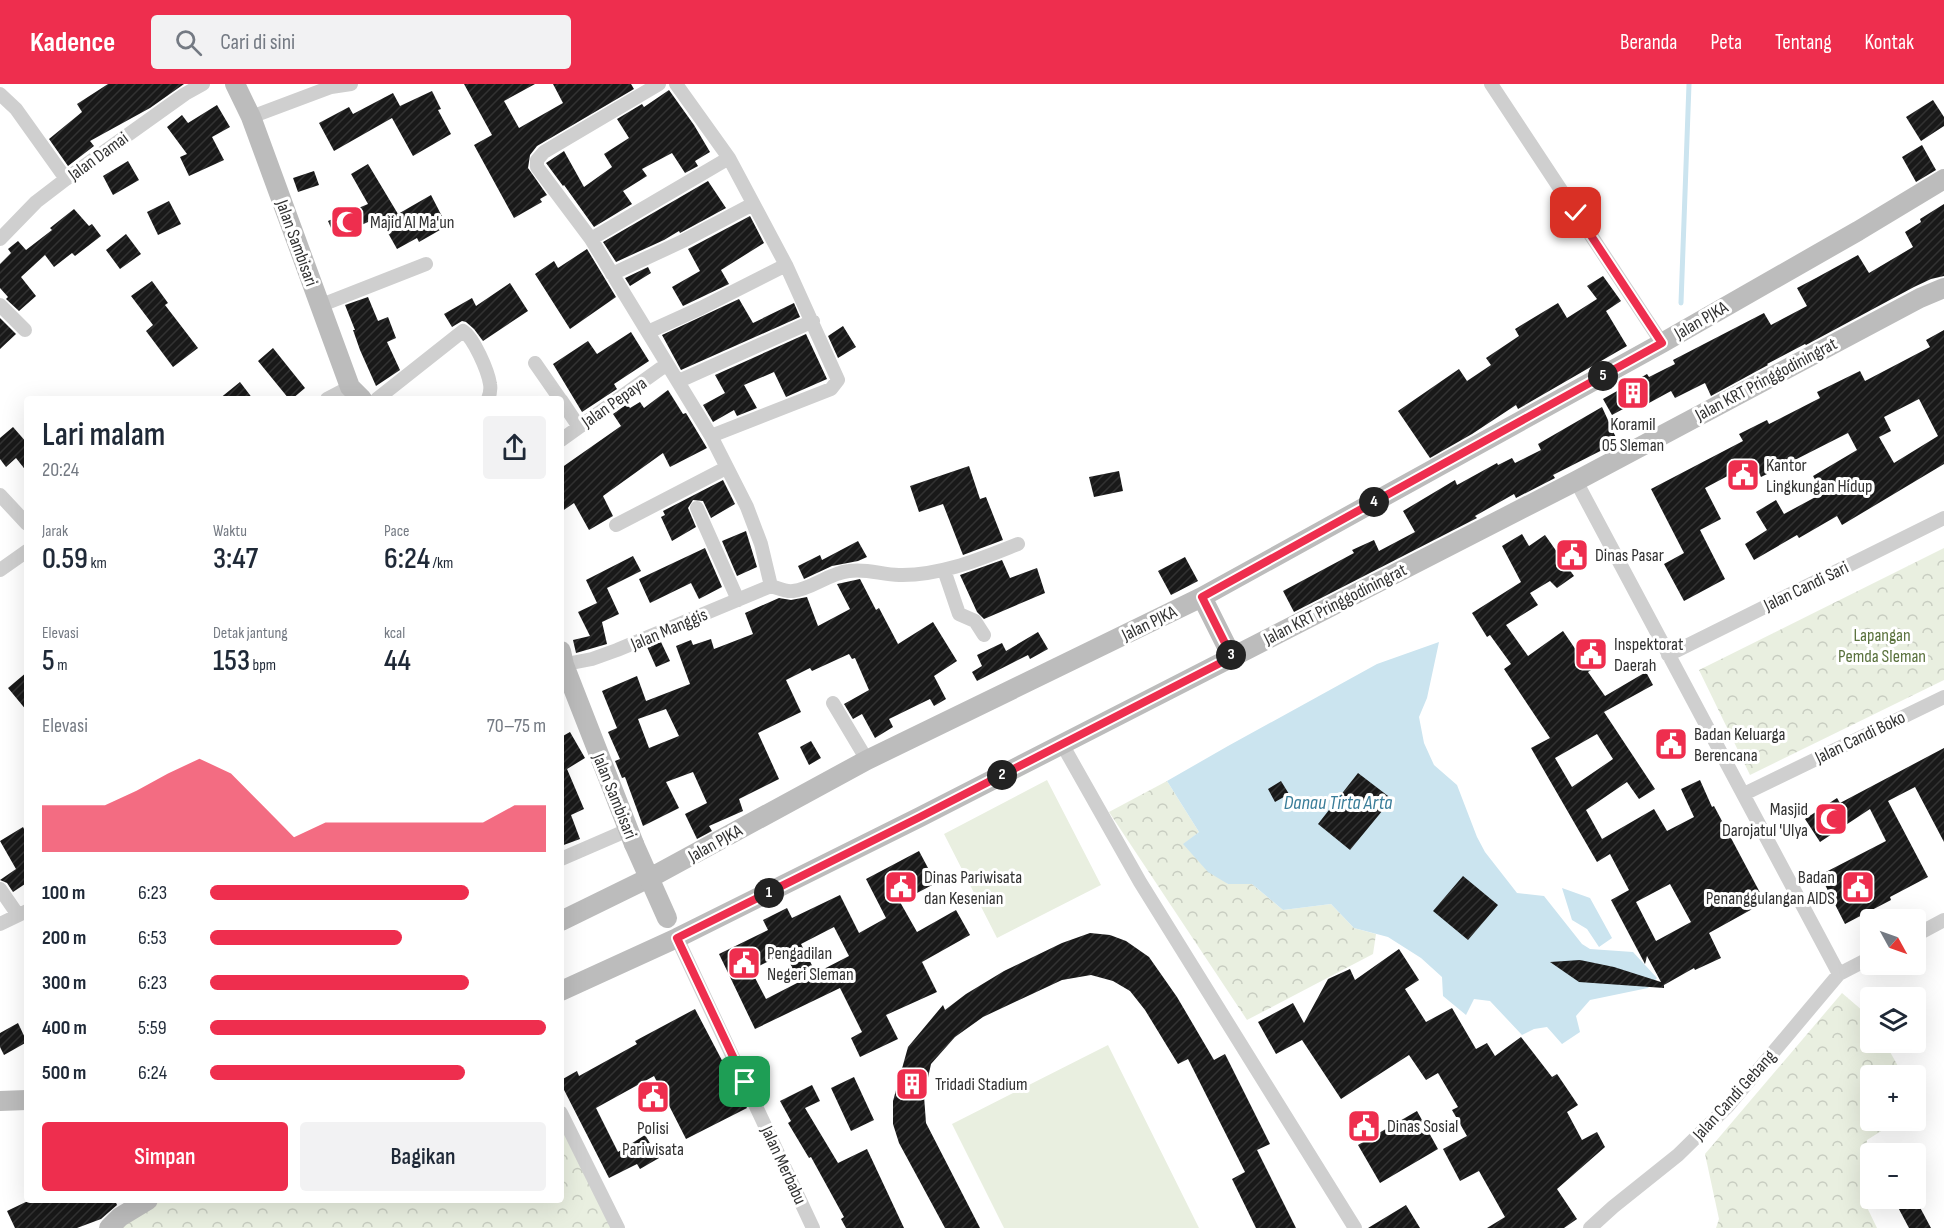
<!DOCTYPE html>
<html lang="id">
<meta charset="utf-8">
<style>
body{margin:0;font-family:"Sofia Sans Condensed",sans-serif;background:#f2f2f3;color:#1f2937;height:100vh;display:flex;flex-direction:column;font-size:22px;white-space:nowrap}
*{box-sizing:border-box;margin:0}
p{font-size:20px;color:#747a83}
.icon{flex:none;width:33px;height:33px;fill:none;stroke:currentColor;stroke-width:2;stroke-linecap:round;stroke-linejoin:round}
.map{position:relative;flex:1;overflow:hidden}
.panel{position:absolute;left:24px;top:312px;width:540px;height:807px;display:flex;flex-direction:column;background:#fff;border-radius:6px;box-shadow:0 6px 24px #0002}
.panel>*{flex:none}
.needle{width:39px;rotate:130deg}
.buttons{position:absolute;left:1860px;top:825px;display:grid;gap:12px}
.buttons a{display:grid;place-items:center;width:66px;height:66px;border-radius:6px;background:#fff;box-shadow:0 6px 24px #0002;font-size:30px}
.pin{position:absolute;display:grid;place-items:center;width:51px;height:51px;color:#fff;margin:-26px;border-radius:12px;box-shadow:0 3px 9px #0006}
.km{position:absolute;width:30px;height:30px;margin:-15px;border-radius:50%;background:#222;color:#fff;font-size:16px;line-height:30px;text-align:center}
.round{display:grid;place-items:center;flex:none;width:63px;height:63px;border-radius:6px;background:#f2f2f3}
.summary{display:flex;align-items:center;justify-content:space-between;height:102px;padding:0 18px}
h1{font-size:33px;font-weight:600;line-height:45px}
.figures{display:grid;grid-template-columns:repeat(3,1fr);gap:9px;height:102px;padding:6px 18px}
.figures div{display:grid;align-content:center}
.figures b{font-size:30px;font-weight:600}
.figures small{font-size:16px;font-weight:400}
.figures p{font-size:16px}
.chart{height:168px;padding:12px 18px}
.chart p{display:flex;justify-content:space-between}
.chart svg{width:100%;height:108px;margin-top:6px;fill:#ee2e4e;opacity:.7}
.cta{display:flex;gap:12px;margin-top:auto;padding:12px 18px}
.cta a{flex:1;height:69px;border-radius:6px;background:#ee2e4e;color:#fff;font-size:24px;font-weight:600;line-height:69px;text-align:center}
.cta a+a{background:#f2f2f3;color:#1f2937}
ul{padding:0 18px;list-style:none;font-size:20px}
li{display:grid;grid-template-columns:96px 72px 1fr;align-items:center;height:45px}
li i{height:15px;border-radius:8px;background:#ee2e4e}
header{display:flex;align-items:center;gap:36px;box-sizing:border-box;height:84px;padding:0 30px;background:#ee2e4e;color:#fff}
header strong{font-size:28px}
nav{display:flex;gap:33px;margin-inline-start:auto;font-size:21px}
.search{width:420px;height:54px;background:#f2f2f3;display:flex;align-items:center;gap:15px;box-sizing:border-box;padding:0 21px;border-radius:6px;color:#747a83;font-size:22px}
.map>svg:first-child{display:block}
</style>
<header>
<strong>Kadence</strong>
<div class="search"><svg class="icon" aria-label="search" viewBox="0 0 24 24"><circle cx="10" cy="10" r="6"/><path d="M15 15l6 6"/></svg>Cari di sini</div>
<nav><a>Beranda</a><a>Peta</a><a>Tentang</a><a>Kontak</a></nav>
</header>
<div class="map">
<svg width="1944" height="1144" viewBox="0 0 1944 1144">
<defs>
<pattern id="forest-crowns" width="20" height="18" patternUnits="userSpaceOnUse" patternTransform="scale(1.5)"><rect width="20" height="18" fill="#e9efe0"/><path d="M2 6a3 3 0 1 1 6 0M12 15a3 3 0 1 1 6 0" fill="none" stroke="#c8cdc1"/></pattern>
<pattern id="building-hatch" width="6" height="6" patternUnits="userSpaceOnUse" patternTransform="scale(1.5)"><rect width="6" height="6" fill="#191919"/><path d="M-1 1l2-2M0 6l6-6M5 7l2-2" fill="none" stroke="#323232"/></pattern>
</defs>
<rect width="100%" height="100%" fill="#fff"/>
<!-- forest -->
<path fill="url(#forest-crowns)" d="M1944 464V596L1750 691 1699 586Z
M1167 697 1199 748 1184 760 1228 800H1252L1283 826 1331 820 1354 844 1376 850 1373 870 1247 936 1109 728Z
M1842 909 1870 933V958L1885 959 1903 991 1870 992V1036L1897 1037 1867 1056 1861 1111 1877 1144H1716L1719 1135 1705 1070Z
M561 1026 617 1144H109L148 1116H561Z"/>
<!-- garden -->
<path fill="#e9efe0" d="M1047 696 1101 801 997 854 944 750Z
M1108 961 1199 1144H1004L952 1040Z"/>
<!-- water -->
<path fill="#cbe4ef" d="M1439 558 1427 614 1419 633 1424 659 1434 681 1457 701 1477 753 1485 768 1517 809 1544 812 1582 860 1590 865 1633 868 1657 894 1648 904 1590 916 1576 932 1580 948 1562 960 1547 943 1534 945 1522 951 1490 917 1474 915 1466 931 1443 912 1442 893 1421 874 1388 853 1354 844 1331 820 1283 826 1252 800H1228L1208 788 1183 760 1199 748 1167 697 1228 662 1377 580Z
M1562 804 1590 814 1612 854 1599 863 1587 845 1572 836Z"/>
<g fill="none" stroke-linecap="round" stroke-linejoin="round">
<!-- stream -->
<path stroke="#cbe4ef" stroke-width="5" d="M1681 219 1689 0"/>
</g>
<!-- building -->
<path fill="url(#building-hatch)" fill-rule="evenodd" d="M108 0H184L150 24 90 57 94 62 68 82 49 55 82 28 77 20Z
M464 0H535L504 17 519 44 563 19 553 0H631L634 5 537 62 530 71 528 84 547 111 540 115 542 118 514 134 474 61 492 51Z
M669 6 694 41 710 68 695 77 698 82 685 89 672 69 642 85 647 92 623 107 632 120 594 143 564 101 563 102 546 79 564 67 584 103 612 83 604 70 629 54 617 35 642 20 644 23Z
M432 7 441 25 438 26 451 50 413 72 392 34 334 67 319 39 349 23 353 30 393 9 400 22Z
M1933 16 1944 33V42L1921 57 1906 33Z
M217 21 230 43 212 53 224 76 189 92 180 73 187 70 167 43 182 31 188 39Z
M1922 61 1936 86 1916 98 1902 73Z
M128 77 139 96 113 111 103 92Z
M368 80 398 130 431 111 447 142 419 158 417 154 397 165 379 133 335 153 328 137 368 120 351 90Z
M314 87 319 101 298 108 293 94Z
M708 97 726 124 680 149 679 147 664 156 616 178 603 158Z
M169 117 181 140 158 151 147 128Z
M1944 120V192L1931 195 1914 203 1806 261 1805 260 1767 280 1768 281 1711 312 1705 299 1675 314 1671 307 1638 325 1634 319 1612 331 1603 315 1647 290 1649 293 1675 280 1673 276 1764 229 1771 241 1807 222 1797 204 1816 194 1858 171 1869 189 1913 163 1905 148 1921 138 1920 135Z
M74 125 89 142 92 140 101 152 75 172 72 169 54 183 45 171 21 193 36 212 19 227 6 215 8 213 0 204V180L11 169 8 165 18 157 26 166 52 146 50 144Z
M750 132 764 159 721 186 729 200 683 222 672 203 700 187 688 165Z
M126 150 141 170 120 185 106 166Z
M587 165 616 213 570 245 535 190 554 177 558 184Z
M648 183 651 189 630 202 625 194Z
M1603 192 1621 217 1606 227 1627 262 1518 325 1516 321 1472 350 1430 374 1398 327 1459 285 1467 297 1491 281 1486 274 1519 252 1515 245 1558 219 1567 234 1597 215 1587 202Z
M152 197 168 219 165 221 198 264 173 283 146 247 153 241 131 212Z
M510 199 528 227 483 257 474 245 466 238 462 237 452 243 444 230 472 214 476 222Z
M368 213 378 237 388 233 396 254 387 258 400 286 376 302 360 266 353 246H355L345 221Z
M739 215 753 239 794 219 800 233 681 286 662 251Z
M0 234 16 250 0 265Z
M843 242 856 263 838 274 828 252Z
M1944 246V380L1842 441 1837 432 1799 454 1797 451 1754 476 1745 460 1767 446 1756 428 1776 416 1784 430 1823 409 1813 392 1857 366 1848 349 1761 393 1754 378 1705 404 1721 435 1700 446 1725 495 1684 517 1664 480 1684 469 1651 405 1743 357 1739 350 1767 336 1769 340 1820 314 1817 308 1860 287 1865 297 1930 263 1926 256ZM1919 315 1938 352 1894 379 1879 353 1891 347 1884 333Z
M631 248 649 277 614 300 617 305 582 328 553 280 588 257 597 270Z
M806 250 827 295 786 313 774 288 744 301 757 324 737 332 734 326 713 338 703 321 725 309 715 291Z
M273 264 305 304 292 315H289L258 277Z
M240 298 253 315H219Z
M668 306 683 330 686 329 707 364 670 383 663 369 603 412 613 432 589 446 574 419 561 428V384L621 342 613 330 627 320 630 324 640 318 644 324Z
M1602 323 1618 358 1553 391 1555 394 1516 414 1514 410 1475 432 1477 434 1294 528 1283 507 1354 469 1352 466 1374 456 1379 467 1415 448 1403 427 1455 396 1457 401 1497 379 1498 381 1512 374 1515 379 1541 366 1538 360Z
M13 343 27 359V388L16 374 6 383 0 375V354Z
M969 382 980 415 986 413 1003 456 963 471 943 420 919 428 910 402Z
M1119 387 1123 407 1094 413 1089 393Z
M723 396 735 420 711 434 703 417 693 416 688 424 696 443 672 457 661 433 665 431 663 427Z
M746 447 757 483 737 492 722 457Z
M1522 450 1529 462 1545 451 1574 492 1557 504 1550 497 1530 509 1538 521 1506 541 1528 572 1563 547 1576 566 1587 558 1602 579 1588 588 1605 612 1646 588 1653 601 1604 628 1655 705 1639 715 1627 698 1586 726 1602 755 1654 725 1667 747 1694 733 1681 705 1700 696 1712 723 1714 722 1765 818 1709 849 1721 874 1695 886 1694 884 1664 901V904L1579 898 1550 878 1580 876 1614 883 1661 898 1647 872 1645 880 1611 816 1629 806 1610 770 1597 778 1531 664 1550 654 1504 585 1511 580 1490 551 1487 553 1472 529 1521 498 1502 462ZM1597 650 1613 675 1572 703 1555 674ZM1670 800 1691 838 1656 857 1636 818Z
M858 457 867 473 858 477 832 482 804 495 798 482 820 471 822 476Z
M705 464 722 503 699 515 691 499 650 519 639 495Z
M633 472 641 487 607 504 619 530 602 538 607 560 576 569 573 556 590 552 578 528 597 519 586 496Z
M1185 473 1198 497 1171 511 1158 487Z
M1002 476 1010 494 1037 484 1045 509 984 535 977 528 960 491Z
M860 495 876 526 879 524 898 560 933 538 957 577 934 592 946 615 934 622 930 615 889 635 893 643 875 654 862 630 853 635 844 620 869 606 855 574 852 575 849 570 812 587 810 584 786 596 801 628 758 649 779 695 739 715 743 727 709 742 712 747 697 755 685 730 707 719 693 688 666 698 679 724 643 742 625 693 622 694 615 677 620 675 608 648 617 644 602 607 637 592 646 617 690 600 676 562 691 556 693 561 711 555 714 565 753 550 745 529 779 514 791 516 807 513 818 542 850 525 837 500ZM666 625 679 652 649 664 638 635Z
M1038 548 1048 565 1030 575 1028 571 977 597 972 588 982 582 977 571 1002 559 1006 567Z
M661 558 670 577 656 583 647 563Z
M27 588V627L8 604Z
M570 648 585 674 567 685 584 725 571 731 580 755 561 762V653Z
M811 657 821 674 809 681 800 663Z
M1944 664V758L1915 703 1888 717 1928 793 1890 813 1891 816 1845 840 1820 791 1886 757 1870 725 1820 758 1805 735 1837 714 1840 719Z
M1358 689 1392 715 1350 766 1318 740Z
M1281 697 1289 710 1275 718 1268 705Z
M23 743 27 751V803L25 800 13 808 7 799 0 796 16 785 0 757Z
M919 767 936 799 900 818 917 848 956 826 970 851 922 878 937 908 886 931 898 955 860 973 851 954 862 948 840 904 755 945 719 870 768 846 763 836 787 824 792 834 840 811 859 849 886 834 866 795ZM834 843 849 872 816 889 801 860ZM785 869 799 898 766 915 751 886Z
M1463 792 1498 821 1468 856 1433 827Z
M1090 849 1110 851 1126 857 1149 873 1177 913 1214 976 1225 970 1270 1060 1257 1066 1296 1144H1256L1232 1095 1245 1088 1188 975 1178 980 1145 926 1130 907 1113 897 1091 891 1062 896 983 933 955 953 931 980 924 1012 926 1039 980 1144H945L899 1059 893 1040V1017L908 963 943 921 945 926 966 910 1004 887 1062 859Z
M1399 865 1419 896 1405 905 1426 938 1452 924 1476 965 1487 959 1495 972 1521 953 1552 993 1557 990 1578 1021 1567 1028 1582 1056 1597 1048 1605 1063 1557 1105 1577 1135 1564 1144H1487L1505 1133 1479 1087 1460 1097 1443 1065 1467 1052 1452 1026 1458 1023 1438 989 1426 996 1409 971 1341 1015 1302 956 1276 970 1258 938 1293 919 1304 939 1328 895 1350 885 1355 896Z
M695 925 747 1024 686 1055 654 992 596 1024 618 1068 645 1051 659 1074 640 1085 637 1080 609 1094 561 1000V996L577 987 579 992 637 960 635 957Z
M18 939 27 958 4 971 0 963V949Z
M854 993 874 1036 851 1047 831 1004Z
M812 1001 820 1017 805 1024 838 1079 867 1065 904 1144H846L841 1135 844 1133 811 1073 809 1074 788 1039 791 1037 780 1017Z
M1417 1027 1438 1065 1380 1099 1358 1061Z
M1893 1114H1915L1931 1144H1909Z
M30 1116H115L117 1121 101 1135 77 1144H15L7 1127Z
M1406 1121 1420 1144H1368Z"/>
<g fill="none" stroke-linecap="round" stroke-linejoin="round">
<!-- minor -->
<path stroke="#cfcfcf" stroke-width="14" d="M659 0 544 68 537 76V83L591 155 711 352 747 423 761 460 771 502
M1491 0 1662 259
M0 10 16 25 66 95
M251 33 331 3 351 0
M0 155 36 118 66 95 185 10 203 0
M591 155 729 74 676 0
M612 190 683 157 753 120
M0 221 25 246
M319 222 426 180
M648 248 701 224 786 181
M535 279 560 315
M679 297 813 237
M327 315 350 303
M377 315 463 247C474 254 488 287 490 300 491 305 490 310 488 315
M561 316 579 343
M711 352 831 305 838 296 786 181 729 74
M561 356 667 280
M1576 397 1839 890
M0 411 27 440
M697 424 738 516
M616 441 726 384
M0 486 27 467
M944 486 959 530 975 537 984 551
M771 502C778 504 786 508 793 507 812 505 829 489 849 487 867 484 882 491 899 491 941 492 980 475 1018 460
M1668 571 1944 434
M561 581 592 575 617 566 771 502
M833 619 867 676
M1062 660 1140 798 1355 1144
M1744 710 1944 613
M561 775 628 746
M0 805 18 831
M0 840 27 827
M1916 851 1944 836
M677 854 813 1144
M561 1029 618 1144
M1590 1144 1613 1123 1678 1071 1728 1022 1839 890 1870 874"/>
<!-- secondary -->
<path stroke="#bcbcbc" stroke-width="20" d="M235 0 251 33 350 303 362 315
M1202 513 1232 573
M561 567 564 581 634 760
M561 837 659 789 867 676 1202 513 1662 259 1858 147 1944 95
M561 907 677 854 920 733 1576 397 1920 214 1944 204
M0 1017 27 1016
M109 1144 120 1133 148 1116"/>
<!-- secondary-bridge -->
<path stroke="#bcbcbc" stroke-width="20" d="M634 760 667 834"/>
</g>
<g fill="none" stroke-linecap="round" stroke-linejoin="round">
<!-- route casing -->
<g stroke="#fff" stroke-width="12">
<path id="route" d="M745 998 677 854 920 733 1232 573 1202 513 1662 259 1576 129"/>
</g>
<!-- route -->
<use href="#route" stroke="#ee2e4e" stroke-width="8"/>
</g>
<!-- icons -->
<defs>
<g id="mosque-square" transform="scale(1.725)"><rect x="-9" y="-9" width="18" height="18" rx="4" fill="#ee2e4e" stroke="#fff"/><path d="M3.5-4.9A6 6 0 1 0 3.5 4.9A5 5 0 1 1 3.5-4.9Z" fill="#fff"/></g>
<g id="building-square" transform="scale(1.725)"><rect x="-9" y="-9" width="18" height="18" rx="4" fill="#ee2e4e" stroke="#fff"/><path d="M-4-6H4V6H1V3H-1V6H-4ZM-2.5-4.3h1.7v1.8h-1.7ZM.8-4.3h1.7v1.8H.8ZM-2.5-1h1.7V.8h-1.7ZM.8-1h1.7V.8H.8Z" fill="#fff"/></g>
<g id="civic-square" transform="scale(1.725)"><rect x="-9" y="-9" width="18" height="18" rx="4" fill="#ee2e4e" stroke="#fff"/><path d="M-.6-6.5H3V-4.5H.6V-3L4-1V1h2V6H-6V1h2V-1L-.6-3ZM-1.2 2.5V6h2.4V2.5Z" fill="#fff"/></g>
</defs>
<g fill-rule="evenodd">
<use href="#mosque-square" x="347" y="138"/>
<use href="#building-square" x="1633" y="309"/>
<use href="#civic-square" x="1743" y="391"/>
<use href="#civic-square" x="1572" y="471"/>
<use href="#civic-square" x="1591" y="570"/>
<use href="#civic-square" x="1671" y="660"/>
<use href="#mosque-square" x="1831" y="735"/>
<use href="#civic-square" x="901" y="803"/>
<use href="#civic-square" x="1858" y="803"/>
<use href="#civic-square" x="744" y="879"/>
<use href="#building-square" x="912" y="1000"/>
<use href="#civic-square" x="653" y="1013"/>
<use href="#civic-square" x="1364" y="1042"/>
</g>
<g text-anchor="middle" stroke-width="6" stroke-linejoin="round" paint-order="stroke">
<!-- street labels -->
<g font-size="18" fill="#323232" stroke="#fff">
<text transform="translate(98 72) rotate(-36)" y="6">Jalan Damai</text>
<text transform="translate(297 159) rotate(70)" y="6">Jalan Sambisari</text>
<text transform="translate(1701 236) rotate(-30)" y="6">Jalan PJKA</text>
<text transform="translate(1766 295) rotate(-28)" y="6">Jalan KRT Pringgodiningrat</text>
<text transform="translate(614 318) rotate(-35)" y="6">Jalan Pepaya</text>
<text transform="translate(1806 502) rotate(-26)" y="6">Jalan Candi Sari</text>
<text transform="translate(1335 520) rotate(-27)" y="6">Jalan KRT Pringgodiningrat</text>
<text transform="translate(1149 539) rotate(-26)" y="6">Jalan PJKA</text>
<text transform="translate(669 545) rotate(-23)" y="6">Jalan Manggis</text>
<text transform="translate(1860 653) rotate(-26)" y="6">Jalan Candi Boko</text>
<text transform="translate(615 712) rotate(68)" y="6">Jalan Sambisari</text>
<text transform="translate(715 759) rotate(-29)" y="6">Jalan PJKA</text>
<text transform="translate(1734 1011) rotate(-48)" y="6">Jalan Candi Gebang</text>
<text transform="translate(784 1081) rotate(65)" y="6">Jalan Merbabu</text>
</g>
<!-- poi labels -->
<g font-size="18" fill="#323232" stroke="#fff" text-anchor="start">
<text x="370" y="144">Majid Al Ma'un</text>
<text x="1633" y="346" text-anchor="middle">Koramil<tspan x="1633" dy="21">05 Sleman</tspan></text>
<text x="1766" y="387">Kantor<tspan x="1766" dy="21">Lingkungan Hidup</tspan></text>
<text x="1595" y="477">Dinas Pasar</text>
<text x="1614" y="566">Inspektorat<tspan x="1614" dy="21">Daerah</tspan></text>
<text x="1694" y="656">Badan Keluarga<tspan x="1694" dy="21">Berencana</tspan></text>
<text x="1808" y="731" text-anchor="end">Masjid<tspan x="1808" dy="21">Darojatul 'Ulya</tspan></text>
<text x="924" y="799">Dinas Pariwisata<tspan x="924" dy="21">dan Kesenian</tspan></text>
<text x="1835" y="799" text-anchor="end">Badan<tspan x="1835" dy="21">Penanggulangan AIDS</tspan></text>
<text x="767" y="875">Pengadilan<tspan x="767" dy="21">Negeri Sleman</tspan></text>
<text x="935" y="1006">Tridadi Stadium</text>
<text x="1387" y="1048">Dinas Sosial</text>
<text x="653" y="1050" text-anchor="middle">Polisi<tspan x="653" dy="21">Pariwisata</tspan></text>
</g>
<!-- park labels -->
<g font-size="18" fill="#59713c" stroke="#fff">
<text x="1882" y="557">Lapangan<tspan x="1882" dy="21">Pemda Sleman</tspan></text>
</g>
<!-- water labels -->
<g font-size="20" font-style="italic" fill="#3a7d99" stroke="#fff">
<text x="1338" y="725">Danau Tirta Arta</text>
</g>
</g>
</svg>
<div class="buttons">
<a><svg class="needle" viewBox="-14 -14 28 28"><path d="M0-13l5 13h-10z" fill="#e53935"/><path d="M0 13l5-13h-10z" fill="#747a83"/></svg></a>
<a><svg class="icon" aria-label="layers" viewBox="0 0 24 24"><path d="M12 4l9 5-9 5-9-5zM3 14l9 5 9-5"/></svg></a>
<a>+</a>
<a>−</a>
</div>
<div class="pin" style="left:745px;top:998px;background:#1e9e55"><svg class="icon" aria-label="arrive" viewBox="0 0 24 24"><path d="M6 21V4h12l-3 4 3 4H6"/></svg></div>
<div class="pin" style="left:1576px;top:129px;background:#d93025"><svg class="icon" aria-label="check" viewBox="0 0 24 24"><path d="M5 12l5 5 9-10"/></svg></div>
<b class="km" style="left:769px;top:809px">1</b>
<b class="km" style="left:1002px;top:691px">2</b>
<b class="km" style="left:1231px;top:571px">3</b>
<b class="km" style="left:1374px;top:418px">4</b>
<b class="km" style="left:1603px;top:292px">5</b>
<section class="panel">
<div class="summary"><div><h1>Lari malam</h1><p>20:24</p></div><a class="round"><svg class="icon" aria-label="share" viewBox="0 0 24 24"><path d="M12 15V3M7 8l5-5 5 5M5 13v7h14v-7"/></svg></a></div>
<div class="figures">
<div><p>Jarak</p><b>0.59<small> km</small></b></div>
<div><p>Waktu</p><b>3:47</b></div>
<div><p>Pace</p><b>6:24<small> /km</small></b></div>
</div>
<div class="figures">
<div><p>Elevasi</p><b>5<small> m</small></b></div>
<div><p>Detak jantung</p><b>153<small> bpm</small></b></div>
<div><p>kcal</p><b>44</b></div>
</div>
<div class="chart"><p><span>Elevasi</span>70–75 m</p>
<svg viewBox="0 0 160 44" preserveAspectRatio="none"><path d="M0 44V25L10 25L20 25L30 19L40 12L50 6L60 12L70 25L80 38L90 32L100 32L110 32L120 32L130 32L140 32L150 25L160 25V44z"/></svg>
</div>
<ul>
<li><b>100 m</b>6:23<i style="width:77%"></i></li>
<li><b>200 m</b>6:53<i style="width:57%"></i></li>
<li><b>300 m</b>6:23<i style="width:77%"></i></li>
<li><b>400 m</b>5:59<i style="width:100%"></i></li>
<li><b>500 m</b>6:24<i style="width:76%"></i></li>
</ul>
<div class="cta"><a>Simpan</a><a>Bagikan</a></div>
</section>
</div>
